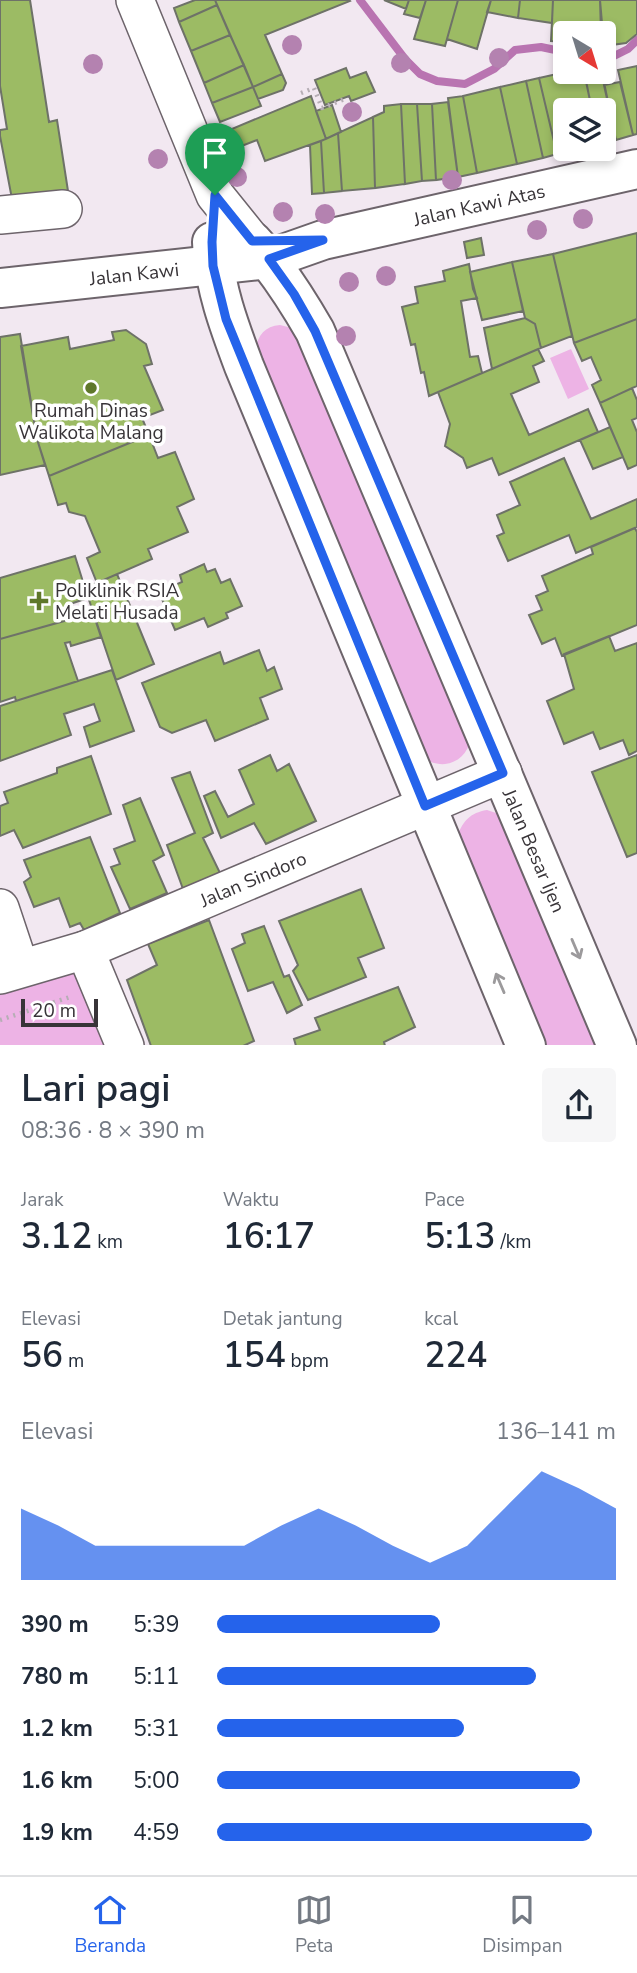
<!DOCTYPE html>
<html lang="id">
<meta charset="utf-8">
<style>
body{margin:0;font-family:"Nunito Sans",sans-serif;background:#f6f6f7;color:#1f2937;height:100vh;display:flex;flex-direction:column;font-size:26px;white-space:nowrap}
*{box-sizing:border-box;margin:0}
p{font-size:23px;color:#747a83}
.icon{flex:none;width:38px;height:38px;fill:none;stroke:currentColor;stroke-width:2;stroke-linecap:round;stroke-linejoin:round}
.map{position:relative;height:1045px;overflow:hidden}
.sheet{display:flex;flex-direction:column;background:#fff;flex:1}
.sheet>*{flex:none}
.needle{width:46px;rotate:142deg}
.tools{position:absolute;left:553px;top:21px;display:grid;gap:14px}
.tools a{display:grid;place-items:center;width:63px;height:63px;border-radius:7px;background:#fff;box-shadow:0 4px 10px #0003;font-size:35px}
.scale{position:absolute;left:21px;bottom:18px;width:77px;box-sizing:border-box;padding-left:7px;border:4px solid #383438;border-top:0;font-size:19px;line-height:24px;white-space:nowrap;color:#383438;-webkit-text-stroke:5px #fff;paint-order:stroke}
.pin{position:absolute;display:grid;place-items:center;width:60px;height:60px;color:#fff;margin:-72px -30px;border-radius:50% 50% 50% 0;rotate:-45deg;box-shadow:0 0 7px #0007}
.pin .icon{rotate:45deg}
.round{display:grid;place-items:center;flex:none;width:74px;height:74px;border-radius:7px;background:#f6f6f7}
.overview{display:flex;align-items:center;justify-content:space-between;height:119px;padding:0 21px}
h1{font-size:38px;font-weight:600;line-height:52px}
.stats{display:grid;grid-template-columns:repeat(3,1fr);gap:10px;height:119px;padding:7px 21px}
.stats div{display:grid;align-content:center}
.stats b{font-size:35px;font-weight:600}
.stats small{font-size:19px;font-weight:400}
.stats p{font-size:19px}
.chart{height:196px;padding:14px 21px}
.chart p{display:flex;justify-content:space-between}
.chart svg{width:100%;height:126px;margin-top:7px;fill:#2563eb;opacity:.7}
ul{padding:0 21px;list-style:none;font-size:23px}
li{display:grid;grid-template-columns:112px 84px 1fr;align-items:center;height:52px}
li i{height:18px;border-radius:9px;background:#2563eb}
.dock{display:flex;justify-content:space-around;align-items:center;height:98px;border-top:2px solid #e0e1e3;background:#fff;font-size:19px;color:#747a83}
.dock a{display:grid;justify-items:center;gap:4px}
.dock .selected{color:#2563eb}
.map>svg:first-child{display:block}
</style>
<div class="map">
<svg width="637" height="1046" viewBox="0 0 637 1046">
<rect width="100%" height="100%" fill="#f2e8f1"/>
<!-- green -->
<path fill="#edb3e5" d="M280 325 292 328 303 337 471 739C466 761 445 771 425 759L255 350C258 335 265 326 280 325Z
M571 349 589 389 568 399 550 358Z
M487 810 499 814 604 1045H542L457 836C464 820 470 813 487 810Z
M74 969 115 1045H0V992Z"/>
<g fill="none" stroke-linecap="round" stroke-linejoin="round">
<!-- stream -->
<path stroke="#b974b1" stroke-width="8" d="M360 0 405 59 420 74 437 81 465 84 494 69 515 50 541 47 565 52
M604 61 628 49 637 40"/>
</g>
<!-- building -->
<path fill="#9cbb64" stroke="#6e7268" stroke-width="2" d="M0 0H30L49 122 57 120 68 191 12 199 0 136V130L7 129 0 86Z
M195 0H215L217 5 179 22 174 8Z
M215 0H349L350 1 265 35 282 74 253 87Z
M384 0H409L406 9Z
M409 0H426L420 18 404 14Z
M426 0H458L445 46 414 39Z
M458 0H491L477 49 447 39Z
M491 0H520L518 18 487 12Z
M520 0H553L552 23 518 18Z
M553 0H600L601 33H565V42L551 41Z
M600 0H637V34L626 43 604 46Z
M217 5 230 35 191 51 179 22Z
M230 35 244 65 204 83 191 51Z
M244 65 253 87 212 103 204 83Z
M637 66V134L633 135 618 70Z
M346 68 350 78 366 72 375 92 351 101 349 96 325 105 315 80Z
M566 72H584L592 110H565V149H580L557 154 539 78Z
M602 73 616 140 604 143V110H592L585 76Z
M282 74 286 83 283 90 258 99 253 87Z
M539 78 557 154 543 158 526 81Z
M526 81 543 158 517 164 500 87Z
M620 82 633 135 616 140 604 85Z
M253 87 261 106 220 122 212 103Z
M500 87 517 164 477 173 463 96Z
M311 96 326 139 265 161 257 140 234 149 227 131Z
M463 96 477 173 458 177 448 98Z
M448 102 458 177 436 180 432 104Z
M401 104 405 184 375 188 373 117 384 112V106Z
M401 104H417L422 181 405 184Z
M417 104H432L436 180 422 181Z
M332 105 341 132 326 139 316 111Z
M373 117 375 188 342 191 338 133Z
M338 133 342 191 324 193 321 141Z
M321 141 324 193 312 194 310 145Z
M637 233V319L574 343 553 254Z
M481 238 484 255 467 258 464 242Z
M553 254 572 336 541 348 535 324 525 318 512 262Z
M512 262 523 311 482 320 470 272Z
M469 264 473 289 477 298 461 301 470 357 478 356 482 373 429 396 424 372 421 373 415 344 411 345 402 307 418 303 415 287 445 281 443 271Z
M525 318 535 324 541 348 492 369 484 328Z
M637 319V386L600 403 592 385 601 380 591 357 582 361 574 343Z
M126 330 146 344 152 364 144 366 163 410 142 418 149 435 49 476 37 439 21 346 68 337 70 349 114 340 112 332Z
M20 334 37 439 45 465 0 475V337Z
M538 349 544 361 533 366 539 382 511 394 529 435 588 409 598 432 499 475 492 458 467 468 463 458 445 446 450 424 438 392Z
M632 388 637 400V418L632 420 637 432V465L628 469 600 403Z
M610 427 623 457 593 469 580 440Z
M149 435 158 458 175 452 194 499 177 507 188 532 148 549 152 559 97 583 87 558 100 552 85 516 69 512 66 503 58 505 49 476Z
M564 458 591 519 637 499V527L576 553 569 535 508 561 497 536 504 533 497 515 520 505 510 482Z
M635 528 637 532V625L562 656 555 638 542 644 529 615 542 610 536 596 548 591 542 576 593 554 591 547Z
M75 556 88 598 67 605 71 619 0 639V578Z
M204 564 207 572 215 569 221 583 230 579 242 606 226 613 228 618 208 627 204 618 175 630 159 592 182 582 180 575Z
M117 574 154 664 116 680 85 588Z
M93 613 101 637 71 646 70 642 65 643 78 681 16 701 15 697 0 702V639Z
M609 636 615 651 637 643V751L629 755 623 740 600 749 593 732 564 744 547 701 574 689 564 654Z
M259 650 267 671 274 667 282 689 260 698 268 719 215 741 206 720 172 733 160 727 142 683 220 652 224 664Z
M112 670 134 731 90 747 84 727 100 721 94 704 64 714 71 735 0 761V706Z
M270 755 277 771 289 764 316 821 266 844 254 823 221 838 204 796 215 791 228 817 254 804 239 770Z
M637 755V853L627 857 592 772Z
M91 756 111 814 23 848 14 830 0 836V806L8 803 4 792 57 773V768Z
M190 772 213 833 203 838 220 873 183 889 167 845 195 833 172 778Z
M140 798 164 855 153 861 167 893 130 909 111 867 120 864 114 849 135 841 123 805Z
M90 837 120 913 84 930 80 923 70 927 59 898 34 907 24 882 31 877 24 860Z
M361 889 384 948 358 958 366 977 308 1000 293 971 298 965 279 921Z
M209 920 254 1041 243 1046H151L127 980 157 965 148 944Z
M264 926 284 977 289 975 302 1005 287 1013 273 982 248 991 232 949 245 943 242 934Z
M398 987 415 1027 384 1042 385 1046H296L294 1039 320 1030 315 1018Z"/>
<g fill="none" stroke-linecap="round" stroke-linejoin="round">
<!-- minor casing -->
<g stroke="#6d646b" stroke-width="40">
<g id="minor">
<path d="M135 0 215 195 252 241"/>
<path d="M0 215 63 209"/>
<path d="M0 908 20 968"/>
<path d="M85 950 125 1046"/>
<path id="s1" d="M0 975 85 950 503 773"/>
</g>
</g>
<!-- major casing -->
<g stroke="#6d646b" stroke-width="42">
<g id="major">
<path id="s2" d="M252 241C277 268 296 298 315 331L617 1046"/>
<path d="M212 242C214 286 229 326 244 366L526 1046"/>
<path id="s3" d="M0 288 269 259 323 240 637 169"/>
</g>
</g>
<!-- path -->
<path stroke="#b6aeb5" stroke-width="4.5" stroke-dasharray="2 5" stroke-linecap="butt" d="M301 93 314 88 322 108 347 98
M0 1020 73 996"/>
<!-- minor -->
<use href="#minor" stroke="#fff" stroke-width="37"/>
<!-- major -->
<use href="#major" stroke="#fff" stroke-width="38"/>
</g>
<!-- trees -->
<g fill="#b482b0">
<circle cx="292" cy="45" r="10"/>
<circle cx="499" cy="58" r="10"/>
<circle cx="401" cy="63" r="10"/>
<circle cx="93" cy="64" r="10"/>
<circle cx="352" cy="112" r="10"/>
<circle cx="226" cy="136" r="10"/>
<circle cx="158" cy="159" r="10"/>
<circle cx="237" cy="177" r="10"/>
<circle cx="452" cy="180" r="10"/>
<circle cx="283" cy="212" r="10"/>
<circle cx="325" cy="214" r="10"/>
<circle cx="583" cy="219" r="10"/>
<circle cx="537" cy="230" r="10"/>
<circle cx="386" cy="276" r="10"/>
<circle cx="349" cy="282" r="10"/>
<circle cx="346" cy="336" r="10"/>
</g>
<!-- one-way arrows -->
<defs><path id="oneway-shaft" d="M-6 0H5M1.5-3L5.5 0L1.5 3" fill="none" stroke-width="1.6" stroke-linecap="round" stroke-linejoin="round" transform="scale(1.75)"/></defs>
<g stroke="#9c9a9c">
<use href="#oneway-shaft" transform="translate(576 949) rotate(67)"/>
<use href="#oneway-shaft" transform="translate(500 983) rotate(-113)"/>
</g>
<g fill="none" stroke-linecap="round" stroke-linejoin="round">
<!-- route casing -->
<g stroke="#fff" stroke-width="14">
<path id="route" d="M215 195 252 241 323 240 269 259 294 294 315 331 503 773 425 806 226 319 213 266 212 242Z"/>
</g>
<!-- route -->
<use href="#route" stroke="#2563eb" stroke-width="9"/>
</g>
<!-- markers -->
<g fill="#5f782a" stroke="#fff" stroke-width="2.5">
<circle cx="91" cy="388" r="7"/>
<path d="M35.5 590.5h7v7h7v7h-7v7h-7v-7h-7v-7h7z"/>
</g>
<g text-anchor="middle" stroke-width="7" stroke-linejoin="round" paint-order="stroke">
<!-- street labels -->
<g font-size="19" fill="#383438" stroke="#fff">
<text dy="7" stroke="none"><textPath href="#s3" startOffset="488">Jalan Kawi Atas</textPath></text>
<text dy="7" stroke="none"><textPath href="#s3" startOffset="135">Jalan Kawi</textPath></text>
<text dy="7" stroke="none"><textPath href="#s2" startOffset="674">Jalan Besar Ijen</textPath></text>
<text dy="7" stroke="none"><textPath href="#s1" startOffset="271">Jalan Sindoro</textPath></text>
</g>
<!-- poi labels -->
<g font-size="19" fill="#383438" stroke="#fff">
<text x="91" y="417">Rumah Dinas<tspan x="91" dy="22">Walikota Malang</tspan></text>
<text x="55" y="597" text-anchor="start">Poliklinik RSIA<tspan x="55" dy="22">Melati Husada</tspan></text>
</g>
</g>
</svg>
<div class="tools">
<a><svg class="needle" viewBox="-14 -14 28 28"><path d="M0-13l5 13h-10z" fill="#e53935"/><path d="M0 13l5-13h-10z" fill="#747a83"/></svg></a>
<a><svg class="icon" aria-label="layers" viewBox="0 0 24 24"><path d="M12 4l9 5-9 5-9-5zM3 14l9 5 9-5"/></svg></a>
</div>
<div class="scale">20 m</div>
<div class="pin" style="left:215px;top:195px;background:#1e9e55"><svg class="icon" aria-label="arrive" viewBox="0 0 24 24"><path d="M6 21V4h12l-3 4 3 4H6"/></svg></div>
</div>
<section class="sheet">
<div class="overview"><div><h1>Lari pagi</h1><p>08:36 · 8 × 390 m</p></div><a class="round"><svg class="icon" aria-label="share" viewBox="0 0 24 24"><path d="M12 15V3M7 8l5-5 5 5M5 13v7h14v-7"/></svg></a></div>
<div class="stats">
<div><p>Jarak</p><b>3.12<small> km</small></b></div>
<div><p>Waktu</p><b>16:17</b></div>
<div><p>Pace</p><b>5:13<small> /km</small></b></div>
</div>
<div class="stats">
<div><p>Elevasi</p><b>56<small> m</small></b></div>
<div><p>Detak jantung</p><b>154<small> bpm</small></b></div>
<div><p>kcal</p><b>224</b></div>
</div>
<div class="chart"><p><span>Elevasi</span>136–141 m</p>
<svg viewBox="0 0 160 44" preserveAspectRatio="none"><path d="M0 44V19L10 25L20 32L30 32L40 32L50 32L60 32L70 25L80 19L90 25L100 32L110 38L120 32L130 19L140 6L150 12L160 19V44z"/></svg>
</div>
<ul>
<li><b>390 m</b>5:39<i style="width:56%"></i></li>
<li><b>780 m</b>5:11<i style="width:80%"></i></li>
<li><b>1.2 km</b>5:31<i style="width:62%"></i></li>
<li><b>1.6 km</b>5:00<i style="width:91%"></i></li>
<li><b>1.9 km</b>4:59<i style="width:94%"></i></li>
</ul>
</section>
<nav class="dock">
<a class="selected"><svg class="icon" aria-label="home" viewBox="0 0 24 24"><path d="M3 11l9-7 9 7M6 9v11h12V9"/></svg>Beranda</a>
<a><svg class="icon" aria-label="map" viewBox="0 0 24 24"><path d="M3 6l6-2 6 2 6-2v14l-6 2-6-2-6 2zM9 4v14M15 6v14"/></svg>Peta</a>
<a><svg class="icon" aria-label="saved" viewBox="0 0 24 24"><path d="M7 4h10v16l-5-4-5 4z"/></svg>Disimpan</a>
</nav>
